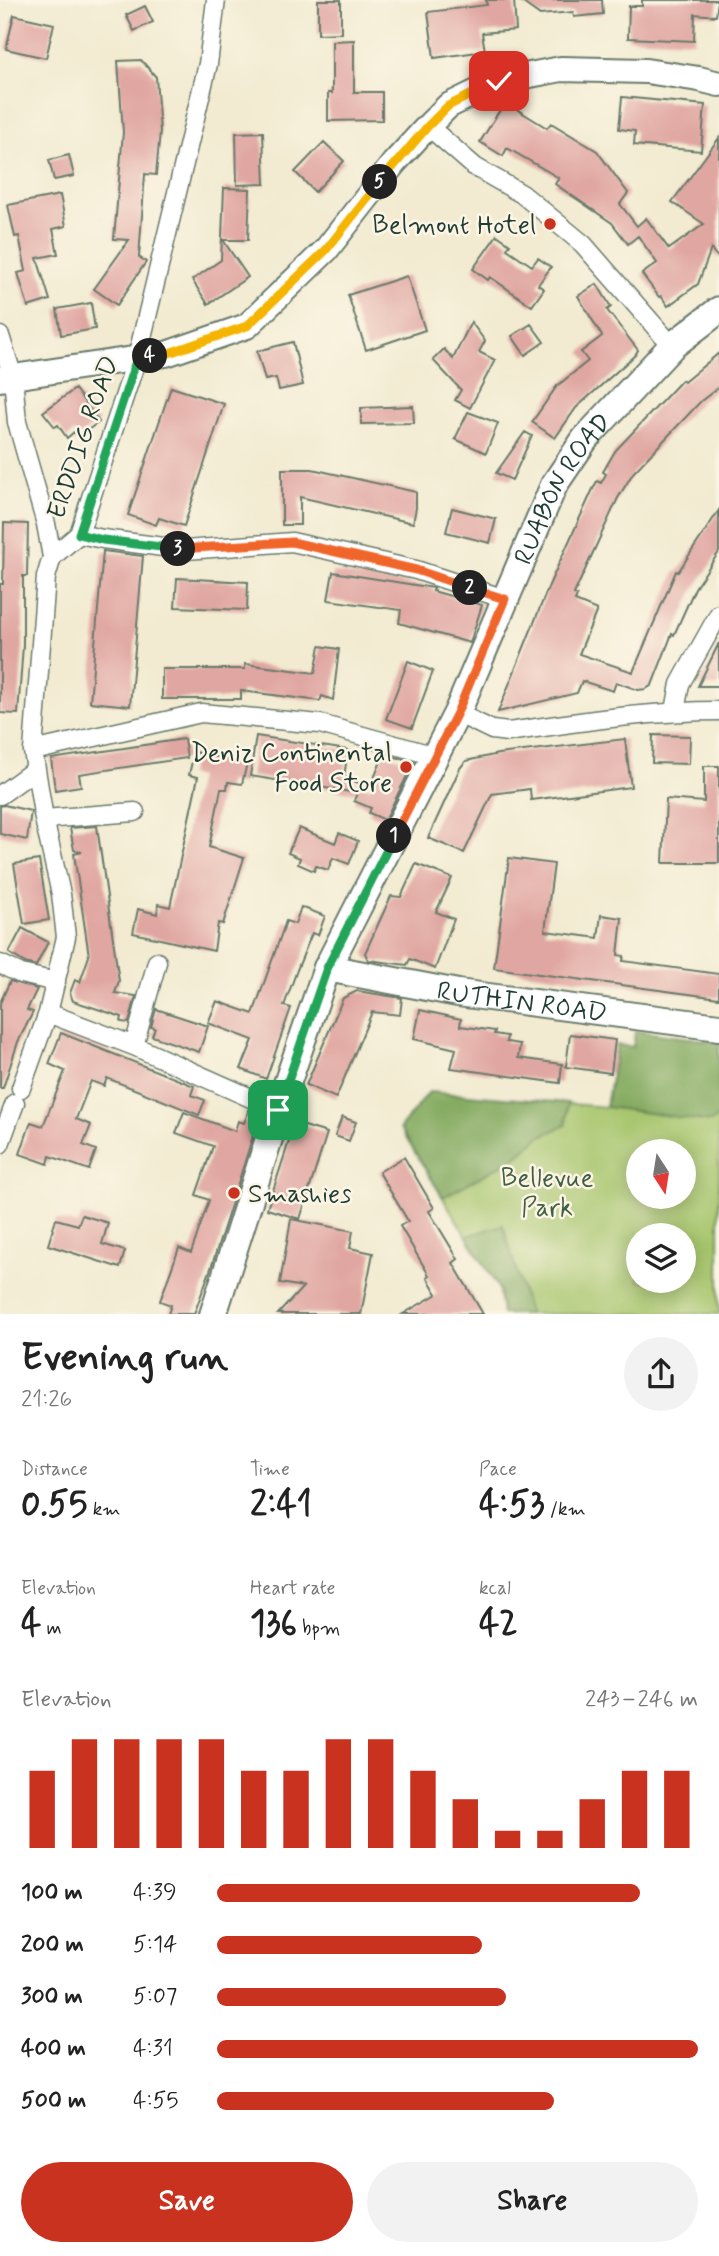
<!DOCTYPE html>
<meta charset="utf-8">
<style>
body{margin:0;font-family:Mynerve,sans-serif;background:#f2f2f2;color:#222;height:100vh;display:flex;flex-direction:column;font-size:26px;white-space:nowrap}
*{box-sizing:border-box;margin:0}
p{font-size:23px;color:#767676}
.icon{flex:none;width:38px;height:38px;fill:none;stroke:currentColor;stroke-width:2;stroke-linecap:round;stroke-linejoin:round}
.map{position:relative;height:1314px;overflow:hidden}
.side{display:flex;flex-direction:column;background:#fff;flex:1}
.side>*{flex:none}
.needle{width:46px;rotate:168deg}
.fabs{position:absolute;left:626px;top:1139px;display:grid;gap:14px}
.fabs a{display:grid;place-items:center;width:70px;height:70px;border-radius:50%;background:#fff;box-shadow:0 4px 18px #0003;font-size:35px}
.pin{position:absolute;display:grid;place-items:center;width:60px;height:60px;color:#fff;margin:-30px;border-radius:14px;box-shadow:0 4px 10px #0006}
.km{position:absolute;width:35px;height:35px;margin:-18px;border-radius:50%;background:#222;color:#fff;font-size:19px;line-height:35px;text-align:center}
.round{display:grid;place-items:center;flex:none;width:74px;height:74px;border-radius:37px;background:#f2f2f2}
.headline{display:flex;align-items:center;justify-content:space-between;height:119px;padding:0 21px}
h1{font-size:38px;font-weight:700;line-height:52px}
.stats{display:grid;grid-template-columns:repeat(3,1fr);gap:10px;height:119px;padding:7px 21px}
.stats div{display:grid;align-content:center}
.stats b{font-size:35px;font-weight:700}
.stats small{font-size:19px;font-weight:400}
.stats p{font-size:19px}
.chart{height:196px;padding:14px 21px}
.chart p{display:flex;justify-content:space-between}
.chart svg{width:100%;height:126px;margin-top:7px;stroke:#c8321e;stroke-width:6}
.button{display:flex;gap:14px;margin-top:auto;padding:14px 21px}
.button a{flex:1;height:80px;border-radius:42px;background:#c8321e;color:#fff;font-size:28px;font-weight:700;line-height:80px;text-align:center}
.button a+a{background:#f2f2f2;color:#222}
ul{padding:0 21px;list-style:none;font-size:23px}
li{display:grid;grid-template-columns:112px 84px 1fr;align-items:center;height:52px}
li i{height:18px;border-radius:9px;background:#c8321e}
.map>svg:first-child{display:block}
</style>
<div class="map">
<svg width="719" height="1315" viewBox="0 0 719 1315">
<rect width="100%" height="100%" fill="#fcf5e5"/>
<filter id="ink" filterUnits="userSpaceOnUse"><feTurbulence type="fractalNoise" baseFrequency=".0143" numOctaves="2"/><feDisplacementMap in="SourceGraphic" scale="14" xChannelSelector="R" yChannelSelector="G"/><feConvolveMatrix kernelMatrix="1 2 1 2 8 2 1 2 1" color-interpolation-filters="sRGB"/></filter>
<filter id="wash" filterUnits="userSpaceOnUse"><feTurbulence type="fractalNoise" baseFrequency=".00686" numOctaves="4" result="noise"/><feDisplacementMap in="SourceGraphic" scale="28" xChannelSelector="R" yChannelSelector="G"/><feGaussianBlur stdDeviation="1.57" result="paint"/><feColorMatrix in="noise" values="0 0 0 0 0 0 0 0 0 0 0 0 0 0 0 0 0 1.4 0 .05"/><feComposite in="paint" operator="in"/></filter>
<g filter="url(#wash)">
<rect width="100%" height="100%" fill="#f2ebd1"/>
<!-- green -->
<path fill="#a6c56c" stroke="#628150" stroke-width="2" fill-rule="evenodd" d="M617 1045 719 1058V1314H502L499 1289 400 1128 429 1092 606 1107ZM639 1152H684V1197H639ZM639 1236H684V1281H639Z"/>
<!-- forest -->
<path fill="#84aa60" stroke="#52744a" stroke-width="2" d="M635 1031 719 1042V1116L711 1122 606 1107 617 1045 633 1047Z
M429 1092 568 1103 566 1125 541 1136 513 1159 443 1197 400 1128Z
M503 1225 529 1314H502L499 1289 467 1236Z"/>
<g id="blocks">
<!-- building -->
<path fill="#e0a6a1" d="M318 0H341V33L318 34Z
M486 0H514L516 30 482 33 485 51 434 58 428 12 487 5Z
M519 0H602L603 14 574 17 573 12 540 15Z
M642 0H718L716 16 695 14 694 41 628 38 629 6H642Z
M145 6 153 22 134 31 126 15Z
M14 15 54 24 46 58 6 49Z
M354 40V92H382V120L328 121V93H332V41Z
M141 60 156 77 160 132 156 175 145 174 139 257 146 262 117 305 94 289 129 240 114 239 123 132 118 61Z
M622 97 705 105 701 151 634 145 635 131 619 129Z
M505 102 547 128 551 123 597 151 628 193 620 204 637 226 646 218 669 249 704 224 672 202 719 138V259L711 249 698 284 668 306 661 296 659 297 642 274 657 263 638 236 628 244 612 223 555 184 559 178 507 148 503 156 480 142Z
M263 132 265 184 237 185 236 133Z
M324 142 344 161 315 192 295 172Z
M69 155 74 176 54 180 49 160Z
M224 188 250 189 248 240H223L248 277 208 304 192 280 221 260Z
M60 195 66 226 53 229 58 254 37 258 50 300 28 307 18 273 26 271 19 236 15 237 8 205Z
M497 235 510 244 507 249 532 266 538 258 551 267 538 285 544 289 532 306 490 277 488 280 473 269Z
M407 276 425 330 366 350 348 295Z
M597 284 611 307 607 310 638 350 635 355 576 408 555 438 532 422 557 386 588 361 581 352 602 336 578 296Z
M91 303 95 329 61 335 57 309Z
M471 322 485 341 479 352 495 360 470 408 455 400 461 390 433 360 444 349 453 359Z
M531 324 544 342 525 355 512 336Z
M293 342 303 385 279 390 276 378 265 380 257 351Z
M719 353V387L701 401 633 473 618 498 574 594 577 596 575 601 597 610 579 654 633 672 676 571 678 572 719 510V552L695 588 674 635 672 634 652 685 646 689 638 690 616 682 613 691 582 681 577 693 498 712 550 583 593 489 597 481 601 483 606 474 603 472 615 451 682 380 684 382Z
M171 387 224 404 184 526 159 518 156 525 128 515Z
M75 389 99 422 78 437 74 432 67 438 58 425 55 427 43 412Z
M413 406 414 423 361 424V408Z
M468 412 498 423 486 453 455 439Z
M525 432 532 436 512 480 496 473Z
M282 469H312L416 492V508L413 523 300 497V525H282Z
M452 508 496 519 490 543 446 532Z
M4 523 28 524 27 576H23V645L18 714 0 713V584H3Z
M103 551 143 556 130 706 90 702Z
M333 572 434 588 433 591 482 605 470 643 399 623 401 610 328 600Z
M177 578 248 582 247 610 175 607Z
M719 643V686H698Z
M320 646 339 649 333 700 322 696 320 701 241 691V699H162V669H245V664L315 673Z
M408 661 433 671 412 728 386 719Z
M653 735 690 736 689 764 652 763Z
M256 736 348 750 344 777 370 788 384 754 414 762 385 820 369 813 371 808 354 801 357 793 250 776Z
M184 739 187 758 79 774 81 786 55 790 51 759Z
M625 739 631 787 531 800 530 789 492 794 464 853 428 838 460 768 466 761 498 754Z
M194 752 247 763 242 784 228 782 227 789H221L209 847 244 858 223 924 218 923 214 951 133 933 138 909 157 914 158 904 170 907 198 777 189 775Z
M704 766H719V863H663L666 799 704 802Z
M4 805 31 811 27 840 0 834V806Z
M97 826 119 981 115 993 136 996 129 1023 121 1022 122 1017 73 1001 70 993 75 980 80 982 89 956 74 854 82 852 74 850 70 828Z
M299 828 335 843 339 833 358 841 349 864 333 858 328 870 316 866 314 871 298 864 300 858 288 853Z
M509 858 554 864 545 931 598 938 601 915 622 918 618 955 624 956 623 961 719 974V998L494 968Z
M39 860 49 920 24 924 14 864Z
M416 864 452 878 436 912 454 919 435 969 410 959 407 965 368 960 365 953 391 896 401 897Z
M301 907 325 916 318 935 312 933 297 970 284 1006 291 1008 266 1079 241 1069 253 1040 208 1023 217 1001 253 1014 286 921 295 924Z
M22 928 48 942 36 966 25 963 9 953Z
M10 981 37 989 27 1010 33 1012 18 1042 3 1088H0V1003Z
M357 991 402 998 400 1015 372 1012 336 1098 306 1085 343 998Z
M156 1009 208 1026 199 1052 152 1036 155 1028 151 1027Z
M420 1010 461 1019 460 1026 495 1031 494 1034 507 1036 506 1042 520 1044 518 1058 562 1064 560 1083 451 1068 456 1049 414 1039Z
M61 1033 194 1086 191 1095 205 1100 199 1115 107 1078 104 1086 91 1081 76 1119 91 1125 83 1145 96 1150 89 1170 50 1156 48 1164 20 1154 31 1122 43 1126 65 1071 49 1064Z
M570 1034 615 1040 611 1073 566 1067Z
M249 1110 260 1114 211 1268 194 1314H168L171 1305 160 1301 179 1248 191 1253 209 1200 196 1195 213 1146 176 1133 184 1112 235 1131 238 1121 244 1123Z
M342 1117 356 1122 349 1141 335 1136Z
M295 1123 327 1133 300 1219 267 1209Z
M404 1157 434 1208 429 1211 458 1259 453 1263 483 1314H403L437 1294 427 1277 429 1275 400 1226 408 1221 379 1172Z
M82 1215 108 1223 102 1244 125 1251 120 1268 48 1245 56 1219 78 1225Z
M291 1219 353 1231 350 1248 373 1253 361 1314H278L303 1287 280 1283Z"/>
</g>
</g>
<g filter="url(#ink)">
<use href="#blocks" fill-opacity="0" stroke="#697a6b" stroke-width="2"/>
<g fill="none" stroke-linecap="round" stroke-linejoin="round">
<!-- minor casing -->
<g stroke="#697a6b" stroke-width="21">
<path id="minor" d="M428 126 475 167 522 194 583 244 672 346
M0 336 13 377 17 422 46 524 52 557
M79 534 103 539 186 550 292 542 416 570 505 599
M675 711 680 684 719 614
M457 713 492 730 508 732C579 722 648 711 719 711
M33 751 201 713 320 724 435 756
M0 795 36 769
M44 819 135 812
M0 964 21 974 56 982
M48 1013 134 1046 278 1110
M134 1046 157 962
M21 1088 48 1013 66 937 61 894 44 819 33 751 46 577 52 557 79 534 137 358 208 64 216 0
M0 1144 15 1103"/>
</g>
<!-- secondary casing -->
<g stroke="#697a6b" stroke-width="28">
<path id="secondary" d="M0 379 166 354 247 326 326 250 394 163 428 126 448 106 499 81 561 69 646 71 699 79 719 84"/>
</g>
<!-- primary casing -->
<g stroke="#697a6b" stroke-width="30">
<g id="primary">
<path id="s1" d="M327 968 458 993 719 1027"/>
<path id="s2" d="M213 1315 278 1110 327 968 457 713 554 485 585 439 672 346 719 310"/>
</g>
</g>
<!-- minor -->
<use href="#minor" stroke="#fff" stroke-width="18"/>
<!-- secondary -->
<use href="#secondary" stroke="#fff" stroke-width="24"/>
<!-- primary -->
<use href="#primary" stroke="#fff" stroke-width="26"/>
</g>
</g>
<g fill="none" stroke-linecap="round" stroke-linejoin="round" filter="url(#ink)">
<!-- split-1 casing -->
<g stroke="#fff" stroke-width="14">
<path id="split-1" d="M278 1110 327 968 394 836"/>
</g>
<!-- split-2 casing -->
<g stroke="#fff" stroke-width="14">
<path id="split-2" d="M394 836 457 713 505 599 470 588"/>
</g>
<!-- split-3 casing -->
<g stroke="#fff" stroke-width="14">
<path id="split-3" d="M178 549 292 542 416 570 470 588"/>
</g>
<!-- split-4 casing -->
<g stroke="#fff" stroke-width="14">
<path id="split-4" d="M150 356 137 358 79 534 103 540 178 549"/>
</g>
<!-- split-5 casing -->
<g stroke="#fff" stroke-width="14">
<path id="split-5" d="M150 356 166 354 247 326 326 250 380 182"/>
</g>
<!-- split-6 casing -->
<g stroke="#fff" stroke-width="14">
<path id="split-6" d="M380 182 428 126 448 106 499 81"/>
</g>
<!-- split-1 -->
<use href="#split-1" stroke="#22a559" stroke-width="9"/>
<!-- split-2 -->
<use href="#split-2" stroke="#f0652b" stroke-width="9"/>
<!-- split-3 -->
<use href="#split-3" stroke="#f0652b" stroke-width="9"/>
<!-- split-4 -->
<use href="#split-4" stroke="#22a559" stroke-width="9"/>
<!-- split-5 -->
<use href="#split-5" stroke="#f5b400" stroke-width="9"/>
<!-- split-6 -->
<use href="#split-6" stroke="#f5b400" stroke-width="9"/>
</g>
<!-- markers -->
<g fill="#c8321e" stroke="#fcf5e5" stroke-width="2.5">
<circle cx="550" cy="224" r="7"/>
<circle cx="406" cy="767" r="7"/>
<circle cx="234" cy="1193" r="7"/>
</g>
<g text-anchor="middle" stroke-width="5" stroke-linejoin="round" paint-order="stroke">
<!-- poi labels -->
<g font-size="26" fill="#1f3d34" stroke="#fcf5e5" text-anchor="end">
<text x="536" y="233">Belmont Hotel</text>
<text x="392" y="761">Deniz Continental<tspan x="392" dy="30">Food Store</tspan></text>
<text x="248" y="1202" text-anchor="start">Smashies</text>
</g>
<!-- street labels -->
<g font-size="26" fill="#1f3d34" stroke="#fcf5e5">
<text transform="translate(82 437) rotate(-71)" y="9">ERDDIG ROAD</text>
<text dy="9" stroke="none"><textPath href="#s2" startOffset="900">RUABON ROAD</textPath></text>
<text dy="9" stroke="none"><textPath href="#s1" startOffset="198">RUTHIN ROAD</textPath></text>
</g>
<!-- park labels -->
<g font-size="26" fill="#415f42" stroke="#fcf5e5">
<text x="547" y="1186">Bellevue<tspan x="547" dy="30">Park</tspan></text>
</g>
</g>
</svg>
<div class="fabs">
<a><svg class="needle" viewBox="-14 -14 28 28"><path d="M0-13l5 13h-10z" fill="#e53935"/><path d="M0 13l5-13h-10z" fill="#767676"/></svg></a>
<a><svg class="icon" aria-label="layers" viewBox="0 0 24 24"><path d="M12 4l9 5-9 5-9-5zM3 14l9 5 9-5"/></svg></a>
</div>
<div class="pin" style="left:278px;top:1110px;background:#1e9e55"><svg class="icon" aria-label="arrive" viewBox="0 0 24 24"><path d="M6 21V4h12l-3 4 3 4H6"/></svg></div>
<div class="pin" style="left:499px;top:81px;background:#d93025"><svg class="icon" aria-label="check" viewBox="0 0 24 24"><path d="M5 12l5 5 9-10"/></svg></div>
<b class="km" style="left:394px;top:836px">1</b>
<b class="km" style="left:470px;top:588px">2</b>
<b class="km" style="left:178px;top:549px">3</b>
<b class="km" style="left:150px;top:356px">4</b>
<b class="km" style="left:380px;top:182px">5</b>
</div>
<section class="side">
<div class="headline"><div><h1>Evening run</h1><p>21:26</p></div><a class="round"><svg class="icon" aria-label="share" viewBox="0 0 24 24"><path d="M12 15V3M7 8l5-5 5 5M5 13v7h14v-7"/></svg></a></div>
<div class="stats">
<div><p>Distance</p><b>0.55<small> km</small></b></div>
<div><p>Time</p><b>2:41</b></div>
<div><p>Pace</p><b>4:53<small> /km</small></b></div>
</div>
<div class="stats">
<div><p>Elevation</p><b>4<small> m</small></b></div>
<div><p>Heart rate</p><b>136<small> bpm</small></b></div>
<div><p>kcal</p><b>42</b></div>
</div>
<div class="chart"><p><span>Elevation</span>243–246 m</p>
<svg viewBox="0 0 160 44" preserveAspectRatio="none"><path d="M5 44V17M15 44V6M25 44V6M35 44V6M45 44V6M55 44V17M65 44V17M75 44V6M85 44V6M95 44V17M105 44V27M115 44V38M125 44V38M135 44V27M145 44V17M155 44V17"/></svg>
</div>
<ul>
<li><b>100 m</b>4:39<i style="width:88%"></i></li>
<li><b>200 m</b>5:14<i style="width:55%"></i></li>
<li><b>300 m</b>5:07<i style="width:60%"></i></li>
<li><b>400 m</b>4:31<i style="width:100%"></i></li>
<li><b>500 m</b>4:55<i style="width:70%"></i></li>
</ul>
<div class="button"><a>Save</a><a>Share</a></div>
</section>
